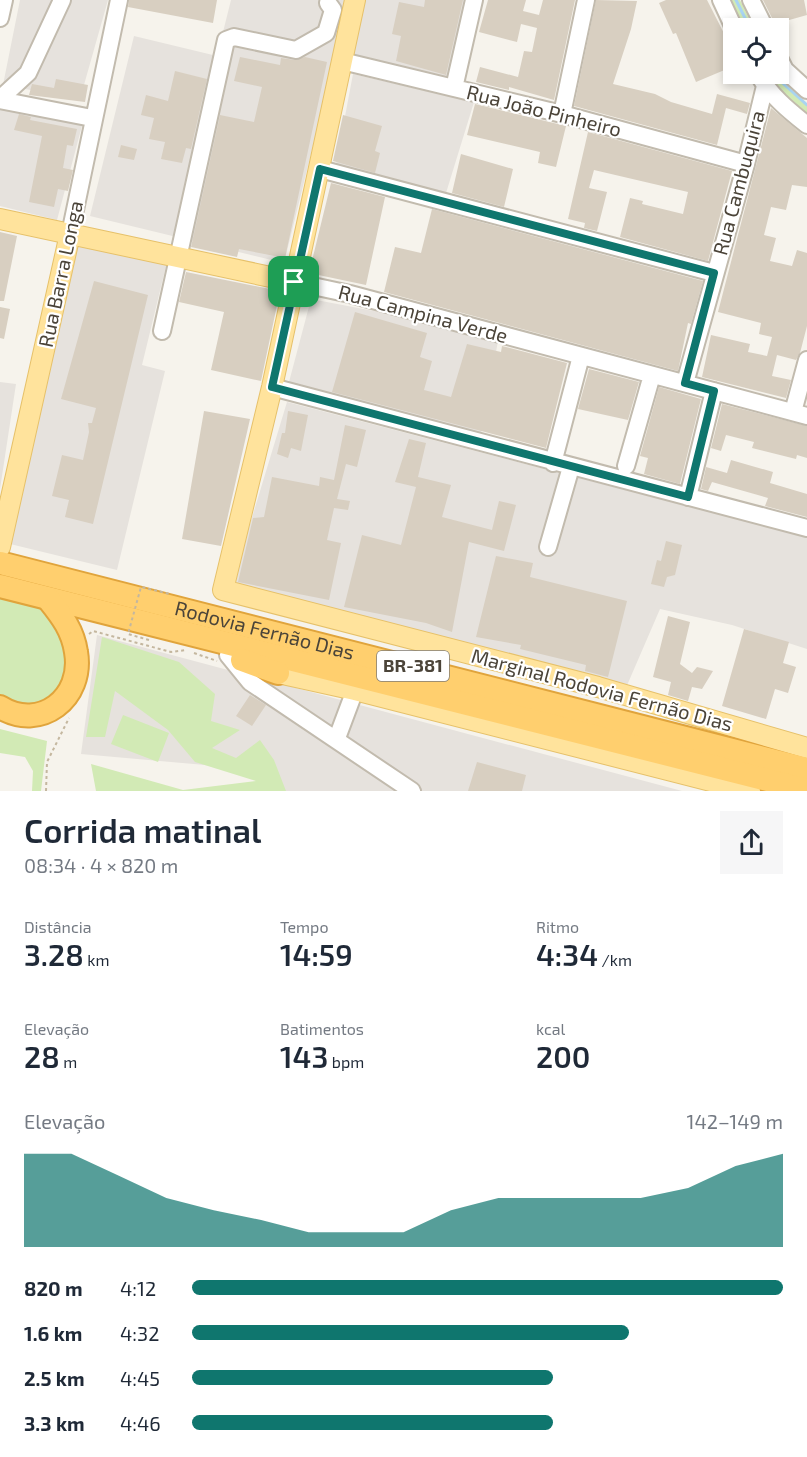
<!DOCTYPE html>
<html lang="pt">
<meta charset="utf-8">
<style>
body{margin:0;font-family:"Exo 2",sans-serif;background:#f6f6f7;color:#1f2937;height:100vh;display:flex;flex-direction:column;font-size:22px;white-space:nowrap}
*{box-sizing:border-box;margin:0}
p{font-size:20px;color:#747a83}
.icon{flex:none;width:33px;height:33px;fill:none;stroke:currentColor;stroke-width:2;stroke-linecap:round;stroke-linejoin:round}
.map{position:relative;height:791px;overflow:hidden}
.drawer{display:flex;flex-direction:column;background:#fff;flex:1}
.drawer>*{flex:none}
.tools{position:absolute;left:723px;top:18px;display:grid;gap:12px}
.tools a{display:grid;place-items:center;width:66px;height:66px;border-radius:0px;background:#fff;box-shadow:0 3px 9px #0003;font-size:30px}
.pin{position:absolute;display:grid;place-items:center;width:51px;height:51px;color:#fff;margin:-26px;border-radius:12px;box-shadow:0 3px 9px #0006}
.round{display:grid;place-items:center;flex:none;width:63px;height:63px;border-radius:0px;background:#f6f6f7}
.head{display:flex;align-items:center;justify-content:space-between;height:102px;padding:0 24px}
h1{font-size:33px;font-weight:600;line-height:45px}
.stats{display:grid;grid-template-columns:repeat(3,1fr);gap:9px;height:102px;padding:6px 24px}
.stats div{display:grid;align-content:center}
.stats b{font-size:30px;font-weight:600}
.stats small{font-size:16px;font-weight:400}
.stats p{font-size:16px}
.chart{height:168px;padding:12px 24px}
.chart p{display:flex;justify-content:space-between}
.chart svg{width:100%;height:108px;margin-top:6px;fill:#0f766e;opacity:.7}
ul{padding:0 24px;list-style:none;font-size:20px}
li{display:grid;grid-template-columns:96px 72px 1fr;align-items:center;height:45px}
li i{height:15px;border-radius:8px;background:#0f766e}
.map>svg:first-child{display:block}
</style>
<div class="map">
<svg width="807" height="791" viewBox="0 0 807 791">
<rect width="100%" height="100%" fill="#f6f3ec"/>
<!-- industrial -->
<path fill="#e6e2dd" d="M20 0H108L80 99 3 85Z
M231 0H349L284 263 90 216 134 36 217 56Z
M365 0H471L456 82 352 55Z
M353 74 474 102 446 193 336 164Z
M0 108 83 122 57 220 0 206Z
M78 241 167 262 142 365 165 371 117 570 6 543Z
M311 299 458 327 498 341 481 434 289 382Z
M0 382 16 384 0 489Z
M287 402 807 537V649L732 625 660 609 625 690 231 587Z
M97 635 682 791H280L261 770 81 754Z"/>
<!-- green -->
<path fill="#d2eab5" d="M729 0H740L754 28H742Z
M764 74H775L807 105V118Z
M0 598 50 611 66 631V689C41 709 29 716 0 700Z
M102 637 179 662 215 694 211 721 240 730 212 748 236 758 260 740 274 760 286 791H96L91 764 183 790 256 781 195 762 168 730 115 691 105 737H86Z
M123 715 169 733 158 762 111 744Z
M0 729 47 741 41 791H32L33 771 25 757 0 753Z"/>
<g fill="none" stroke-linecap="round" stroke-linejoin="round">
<!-- stream -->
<path stroke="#a9d4f2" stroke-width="3" d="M736 0 750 28
M777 78 807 105"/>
</g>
<!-- building -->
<path fill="#d8cfc1" d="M129 0H217L213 23 128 7Z
M425 0H463L446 75 396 61 401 36 392 34 399 2 424 7Z
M488 0H526L523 11 539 15 543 0H575L554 100 509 87V90L476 82 480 67 518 77 524 51 532 52 537 28 521 24 517 42 479 32Z
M596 0 637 1 631 29 613 84 655 94 671 102 712 114 717 94 750 103 747 114 726 108 717 145 574 106Z
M666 0H707L734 53V66L696 82 676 33 673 34 659 3Z
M763 0H804L807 15 775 24Z
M240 57 280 65 281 58 295 60 305 57 327 62 285 258 239 249 237 257 191 247 220 115 254 122 262 87 234 81Z
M175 71 207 79 191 149 186 148 182 163 161 159 165 142 149 139 154 118 141 115 146 95 168 101Z
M56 79 88 85 85 102 29 95 32 84 54 88Z
M475 104 566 126 556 167 538 163 540 152 467 135Z
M771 108 807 138V187L792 185 786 210 771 207 764 235 776 238 770 261 792 266 797 250 807 253V326L800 353 796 360 777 355 772 376 791 380 786 398 702 377 711 335 750 344 748 352 767 356 772 337 759 334 761 323 718 312Z
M19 114 31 117 30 120 77 129 73 146 67 145 63 168 73 170 68 191 58 189 54 207 29 202 42 136 14 130Z
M343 115 382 126 375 151 380 153 375 173 333 161Z
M588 132 732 171 708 261 620 237 630 198 643 201 642 204 683 214 688 192 594 170 589 188 607 192 597 231 584 228 585 223 568 219Z
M121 145 137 149 134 160 118 157Z
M461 154 513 169 504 207 452 193Z
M331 183 385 197 366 285 309 273Z
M432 209 703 281 691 324 688 323 678 371 384 292 395 247 421 253Z
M0 232 17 236 4 301H0Z
M186 272 280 291 261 381 211 370 224 312 179 302Z
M94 281 148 295 93 524 65 517 69 500 52 496 62 455 83 460 89 432 88 423H92L96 408 61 399Z
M0 307 10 309 4 339 0 338Z
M355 312 427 333 420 357 432 361 424 390 451 397 467 344 501 352 502 346 567 363 546 448 332 392Z
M589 369 639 382 628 420 578 409Z
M659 387 701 399 680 484 644 474 648 458 640 456Z
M722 404 807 426V458L797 455 796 459 752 448 754 442 726 435 721 451 711 448Z
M204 411 250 419 221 546 182 539Z
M288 411 308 415 301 451 291 448 288 458 277 454 282 433H285Z
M345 425 366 430 357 467 346 464 337 499 350 501 348 510 334 508 327 540 341 543 329 600 238 582 253 518 264 517 272 477 319 486 320 477 334 480Z
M409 439 426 443 418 477 451 485 442 517 492 530 499 501 516 505 504 551 469 542 452 632 426 623 344 607 362 535 401 545 416 487 395 482Z
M731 460 773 472 770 483 807 494V517L765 506 768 498 712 482 708 491 701 489 706 467 727 473Z
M666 541 682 545 675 575 667 577 664 587 651 584 657 560 661 561Z
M496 556 533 563 530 577 627 601 608 677 585 671 586 665 520 649 521 645 476 637Z
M668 616 690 622 680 664 692 673 697 667 713 671 702 689 692 687 688 701 668 695 671 682 653 677Z
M744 629 789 642 783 663 796 667 788 693 775 689 766 719 722 706Z
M250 695 266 705 252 726 236 716Z
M477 762 526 775 522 791H468Z"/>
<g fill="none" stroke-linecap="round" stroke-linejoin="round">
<!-- minor casing -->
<g stroke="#c2bbae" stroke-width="20">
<path id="minor" d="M721 0 734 28
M751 0 765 28
M0 18 4 0
M778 56 785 70 807 90
M342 61 562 114 746 164
M758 74C770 95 788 110 807 125
M454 88 474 0
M0 99 28 73 62 0
M0 100 92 118
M562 114 586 0
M320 169 714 273
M70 234 119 0
M294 282 350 294 807 416
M162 331 226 40 234 37 296 50 326 33 333 10 328 3
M685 383 746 164 765 86
M272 387 807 528
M793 412 807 360
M553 463 581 356
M626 466 652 375
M688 497 714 391
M548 547 571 467
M228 655 250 682 412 791
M337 738 355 690"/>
</g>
<!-- major casing -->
<g stroke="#e6c16a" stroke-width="22">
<path id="major" d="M355 0 272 387 223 590 598 687 807 748
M0 219 294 282
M0 547 70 234
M278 673 355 690 750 791"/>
</g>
<!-- highway casing -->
<g stroke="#e0a43c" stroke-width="26">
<g id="highway">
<path id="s1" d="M0 563 807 769"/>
<path d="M0 586 807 790"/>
<path d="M242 660 278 673"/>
<path d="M0 707C40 732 84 698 76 652 73 631 62 616 49 600"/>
</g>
</g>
<!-- path -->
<path stroke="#c4b79f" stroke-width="2" stroke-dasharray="3 3" stroke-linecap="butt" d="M89 634 93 631 171 652 186 650
M194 653 217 661
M46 791 47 762 69 718"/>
<!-- minor -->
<use href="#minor" stroke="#fff" stroke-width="16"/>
<!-- major -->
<use href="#major" stroke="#ffe39c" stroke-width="20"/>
<!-- highway -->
<use href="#highway" stroke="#ffcf6e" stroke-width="22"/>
<!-- path-bridge -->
<path stroke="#c4b79f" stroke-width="2" stroke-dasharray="3 3" stroke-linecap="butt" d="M149 640 128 634 141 587 170 594"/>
</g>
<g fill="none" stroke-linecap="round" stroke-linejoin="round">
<!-- route casing -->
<g stroke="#fff" stroke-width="12">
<path id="route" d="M320 169 714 273 685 383 714 391 688 497 272 387Z"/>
</g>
<!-- route -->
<use href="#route" stroke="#0f766e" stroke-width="8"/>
</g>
<g text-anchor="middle" stroke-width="4.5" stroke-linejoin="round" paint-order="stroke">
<!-- shield labels -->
<rect fill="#fff" stroke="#817c74" stroke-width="1.5" x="377" y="651" width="72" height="30" rx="4.5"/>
<g font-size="18" font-weight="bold" fill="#4b4439">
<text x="413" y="672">BR-381</text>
</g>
<!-- street labels -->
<g font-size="20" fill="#4b4439" stroke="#fff">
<text transform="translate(544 111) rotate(14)" y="7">Rua João Pinheiro</text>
<text transform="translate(739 183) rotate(-75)" y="7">Rua Cambuquira</text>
<text transform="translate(61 274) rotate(-78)" y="7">Rua Barra Longa</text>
<text transform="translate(423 314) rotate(15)" y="7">Rua Campina Verde</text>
<text dy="7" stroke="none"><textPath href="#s1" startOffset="273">Rodovia Fernão Dias</textPath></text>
<text transform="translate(602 690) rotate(15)" y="7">Marginal Rodovia Fernão Dias</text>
</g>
</g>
</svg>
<div class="tools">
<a><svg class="icon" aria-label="locate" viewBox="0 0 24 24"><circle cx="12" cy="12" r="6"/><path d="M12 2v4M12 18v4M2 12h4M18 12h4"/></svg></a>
</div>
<div class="pin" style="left:294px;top:282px;background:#1e9e55"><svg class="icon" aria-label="arrive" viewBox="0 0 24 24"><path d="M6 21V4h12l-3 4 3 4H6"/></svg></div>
</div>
<section class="drawer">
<div class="head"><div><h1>Corrida matinal</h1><p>08:34 · 4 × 820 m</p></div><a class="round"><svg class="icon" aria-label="share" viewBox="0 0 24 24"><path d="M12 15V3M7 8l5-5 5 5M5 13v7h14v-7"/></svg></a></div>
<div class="stats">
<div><p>Distância</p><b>3.28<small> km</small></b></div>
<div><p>Tempo</p><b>14:59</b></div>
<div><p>Ritmo</p><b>4:34<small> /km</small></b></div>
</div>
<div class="stats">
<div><p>Elevação</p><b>28<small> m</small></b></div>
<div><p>Batimentos</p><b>143<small> bpm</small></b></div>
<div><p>kcal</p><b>200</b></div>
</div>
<div class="chart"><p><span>Elevação</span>142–149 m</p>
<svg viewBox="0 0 160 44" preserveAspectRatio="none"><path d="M0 44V6L10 6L20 15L30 24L40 29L50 33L60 38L70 38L80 38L90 29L100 24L110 24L120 24L130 24L140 20L150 11L160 6V44z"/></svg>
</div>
<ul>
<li><b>820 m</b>4:12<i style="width:100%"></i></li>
<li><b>1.6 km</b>4:32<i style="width:74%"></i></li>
<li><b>2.5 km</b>4:45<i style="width:61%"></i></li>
<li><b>3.3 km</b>4:46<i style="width:61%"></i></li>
</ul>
</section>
